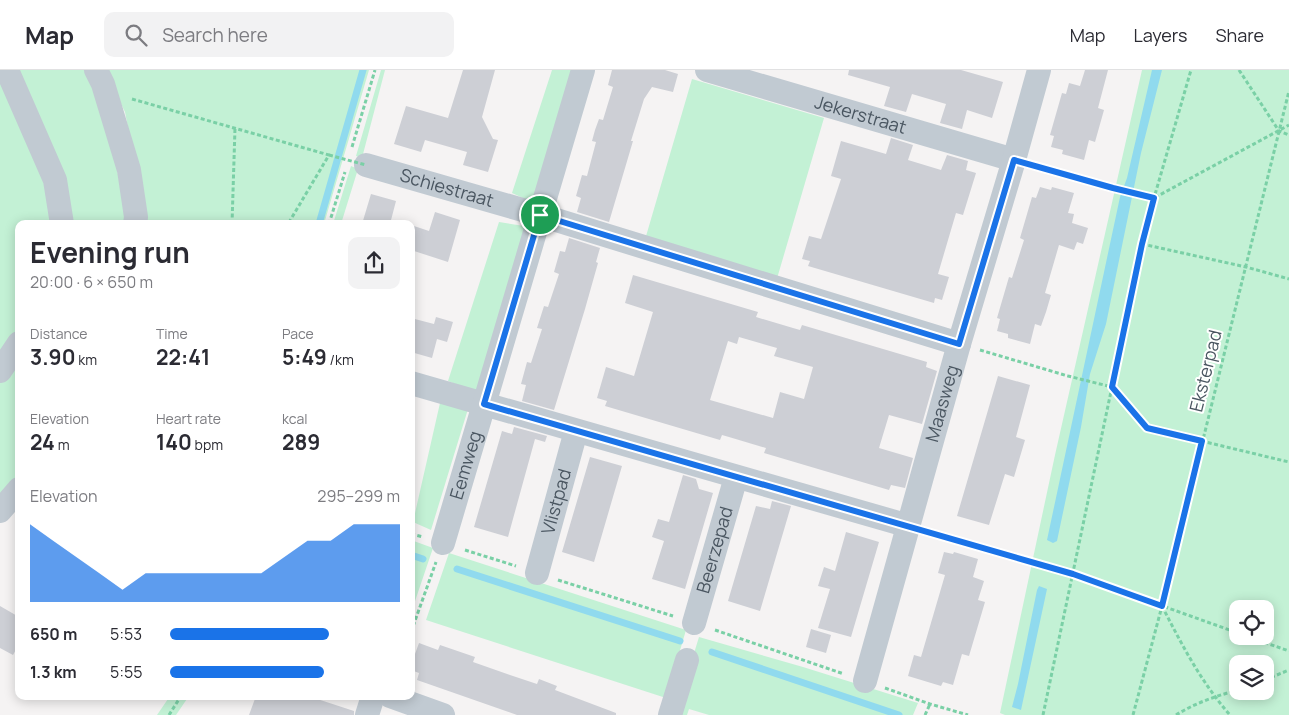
<!DOCTYPE html>
<meta charset="utf-8">
<style>
body{margin:0;font-family:Manrope,sans-serif;background:#f2f2f3;color:#2b2b33;height:100vh;display:flex;flex-direction:column;font-size:19px;white-space:nowrap}
*{box-sizing:border-box;margin:0}
p{font-size:16px;color:#7c7c81}
.icon{flex:none;width:28px;height:28px;fill:none;stroke:currentColor;stroke-width:2;stroke-linecap:round;stroke-linejoin:round}
.map{position:relative;flex:1;overflow:hidden}
.drawer{position:absolute;left:15px;top:150px;width:400px;height:480px;display:flex;flex-direction:column;background:#fff;border-radius:10px;box-shadow:0 2px 12px #0003}
.drawer>*{flex:none}
.controls{position:absolute;left:1229px;top:530px;display:grid;gap:10px}
.controls a{display:grid;place-items:center;width:45px;height:45px;border-radius:10px;background:#fff;box-shadow:0 2px 12px #0003;font-size:25px}
.pin{position:absolute;display:grid;place-items:center;width:42px;height:42px;color:#fff;margin:-21px;border:2px solid #fff;border-radius:50%;box-shadow:0 1px 5px #0007}
.round{display:grid;place-items:center;flex:none;width:52px;height:52px;border-radius:10px;background:#f2f2f3}
.headline{display:flex;align-items:center;justify-content:space-between;height:85px;padding:0 15px}
h1{font-size:28px;font-weight:700;line-height:38px}
.metrics{display:grid;grid-template-columns:repeat(3,1fr);gap:8px;height:85px;padding:5px 15px}
.metrics div{display:grid;align-content:center}
.metrics b{font-size:21px;font-weight:700}
.metrics small{font-size:14px;font-weight:400}
.metrics p{font-size:14px}
.chart{height:140px;padding:10px 15px}
.chart p{display:flex;justify-content:space-between}
.chart svg{width:100%;height:90px;margin-top:5px;fill:#1a73e8;opacity:.7}
ul{padding:0 15px;list-style:none;font-size:16px}
li{display:grid;grid-template-columns:80px 60px 1fr;align-items:center;height:38px}
li i{height:12px;border-radius:6px;background:#1a73e8}
header{display:flex;align-items:center;gap:30px;box-sizing:border-box;height:70px;padding:0 25px;background:#fff;border-bottom:1px solid #e1e1e2}
header strong{font-size:24px}
nav{display:flex;gap:28px;margin-inline-start:auto;font-size:18px}
.search{width:350px;height:45px;background:#f2f2f3;display:flex;align-items:center;gap:12px;box-sizing:border-box;padding:0 18px;border-radius:10px;color:#7c7c81;font-size:19px}
.map>svg:first-child{display:block}
</style>
<header>
<strong>Map</strong>
<div class="search"><svg class="icon" aria-label="search" viewBox="0 0 24 24"><circle cx="10" cy="10" r="6"/><path d="M15 15l6 6"/></svg>Search here</div>
<nav><a>Map</a><a>Layers</a><a>Share</a></nav>
</header>
<div class="map">
<svg width="1289" height="645" viewBox="0 0 1289 645">
<rect width="100%" height="100%" fill="#f5f3f3"/>
<!-- green -->
<path fill="#c3f1d5" fill-rule="evenodd" d="M17 0H87L112 67 126 154H70Z
M104 0H369L324 154H139L134 89 125 42Z
M381 0H385L362 88 356 86Z
M552 0H575L536 134 512 123Z
M1142 0H1289V645H1005L1000 643 1055 385ZM1238 539H1265V566H1238ZM1238 594H1265V621H1238Z
M0 4 47 109 52 154H19V261L0 289Z
M692 9 824 48 776 212 644 173Z
M351 96 358 99 341 154H333Z
M499 152 530 157 478 323 448 311Z
M19 289V408L0 430V313Z
M440 333 468 339 431 460 413 452Z
M411 470 433 478 411 543Z
M449 483 686 560 666 628 426 550Z
M699 567 803 597 918 633 913 645H709L689 639 687 645H675Z
M170 626H189L176 645H157Z"/>
<!-- water -->
<path fill="#90daee" d="M1152 0H1162L1141 83 1106 254 1090 304 1081 357 1057 471 1053 473 1047 470 1120 127 1127 108Z
M1039 516 1047 519 1021 640 1012 637 1018 614 1037 520Z"/>
<g fill="none" stroke-linecap="round" stroke-linejoin="round">
<!-- stream -->
<path stroke="#90daee" stroke-width="7" d="M319 154 363 0
M411 485 423 489
M457 499 680 571
M712 582 899 645"/>
</g>
<!-- building -->
<path fill="#cdcfd5" fill-rule="evenodd" d="M463 0H495L482 47 493 69 498 70 488 102 463 95 467 82 425 70 421 82 394 74 406 36 448 48Z
M612 0H665L678 4 673 22 652 17 644 29 631 71H633L609 152 577 142 581 128 576 126 582 105 587 106 596 72 592 71 595 60 599 49 603 50 613 17 608 15Z
M849 0H961L1003 12 992 48 967 40 962 59 940 53 946 34 912 24 906 42 884 36 890 17 848 5Z
M1085 0H1108L1098 38 1104 40 1095 72 1089 70 1084 90 1062 84 1063 80 1051 77 1054 66 1050 65 1062 23 1066 24 1069 13 1080 16Z
M891 68 913 75 908 90 941 100 947 85 968 91 966 100 976 103 963 145 956 143 938 204 949 207 942 230 935 228 934 233 808 196 810 191 802 189 809 166 821 169 841 109 831 106 841 71 886 84Z
M1040 117 1051 120 1052 117 1074 123 1068 143 1074 144 1072 153 1088 158 1083 174 1077 172 1074 180 1059 175 1045 223 1051 225 1046 242 1041 256 1035 254 1030 274 1008 268V264L997 261 1000 249 997 248 1009 207 1012 208 1024 170 1020 168 1032 127 1036 128Z
M371 124 396 131 390 154H362Z
M435 142 460 150 448 192 411 180V155L429 161Z
M569 168 600 178 596 192 598 193 585 239 554 340 522 331 526 315 521 314 527 292 531 293 542 259 537 258 544 236 548 237 559 204 554 202 560 181 565 182Z
M633 205 758 242 756 247 793 258 800 260 802 255 927 292 926 297 937 301 922 354 889 345 879 378 913 388 905 418 891 415 889 420 764 383 766 378 729 367 722 365 720 370 605 336 607 331 597 328 606 297 634 306 653 242 625 233ZM739 267 777 278 774 286 813 297 804 329 780 322 773 348 710 330 728 271 737 274Z
M436 247 453 252 447 272 437 269 432 288 411 282V248L434 254Z
M998 306 1030 315 1016 367 1025 370 1014 407 1005 404 989 455 957 446Z
M514 357 547 366 545 372 535 369 508 467 474 457 502 361 512 364Z
M590 387 622 396 594 492 562 482Z
M683 405 696 409 699 419 713 423 685 519 652 509 664 471 652 467 658 449 669 452Z
M772 431 791 436 760 541 728 531 756 436 770 439Z
M846 462 879 472 851 567 818 558 830 519 818 516 824 497 835 501Z
M944 482 953 484 954 482 978 489 973 507 984 511 978 530 985 532 969 586 962 584 953 615 943 612 941 616 908 606 914 585 921 587 945 505 938 503Z
M0 536 19 547V574L13 585 0 578Z
M811 559 831 565 826 583 806 577Z
M419 573 438 580 440 575 475 587 473 592 510 605 537 614 539 609 557 616 555 620 616 643V645H517L417 610 419 603 411 600V595Z
M256 626H308L354 641V645H249Z"/>
<g fill="none" stroke-linecap="round" stroke-linejoin="round">
<!-- path -->
<path stroke="#7ad0a6" stroke-width="3" stroke-dasharray="4 2.5" stroke-linecap="butt" d="M1239 0 1279 61 1289 65
M132 29 329 85 288 154
M352 77 375 0
M1036 96 1154 128 1289 55
M232 154 235 58
M329 154 345 102
M1142 174 1246 197 1289 209
M980 280 1068 306 1112 317 1147 358 1289 392
M929 462 1073 504 1238 563
M411 464 423 467
M465 480 516 496
M558 510 673 546
M1162 536C1182 575 1201 612 1230 645
M715 560 844 604
M411 562 436 492
M1246 566 1289 581
M1265 610 1289 600
M885 618 930 634 968 645
M169 645 181 626
M925 645 930 634
M1043 645 1142 174 1154 128 1191 0
M1133 645 1162 536 1289 21
M1176 645C1195 633 1216 626 1238 620"/>
<!-- street -->
<g stroke="#c1cad2" stroke-width="24">
<path d="M7 0 55 110 62 154"/>
<path d="M96 0 103 14 129 100 136 147 135 154"/>
<path id="s1" d="M707 0 1014 90"/>
<path id="s2" d="M366 95 540 145 959 274"/>
<path d="M0 301 19 273"/>
<path d="M411 313 909 456"/>
<path d="M0 441 19 419"/>
<path id="s3" d="M443 473 583 0"/>
<path id="s4" d="M537 503 576 361"/>
<path id="s5" d="M694 553 736 407"/>
<path id="s6" d="M865 611 959 274 1014 90 1039 0"/>
<path d="M390 626 443 645"/>
<path d="M367 645 373 626"/>
<path d="M670 645 687 590"/>
</g>
<!-- path-bridge -->
<path stroke="#7ad0a6" stroke-width="3" stroke-dasharray="4 2.5" stroke-linecap="butt" d="M329 85 366 95"/>
</g>
<g fill="none" stroke-linecap="round" stroke-linejoin="round">
<!-- route casing -->
<g stroke="#fff" stroke-width="10">
<path id="route" d="M1014 90 1113 118 1154 128 1142 174 1112 317 1147 358 1202 371 1162 536 1073 504 484 334 540 145 959 274Z"/>
</g>
<!-- route -->
<use href="#route" stroke="#1a73e8" stroke-width="6"/>
</g>
<g text-anchor="middle" stroke-width="4" stroke-linejoin="round" paint-order="stroke">
<!-- street labels -->
<g font-size="18" fill="#4a5661" stroke="#fff">
<text dy="6" stroke="none"><textPath href="#s1" startOffset="160">Jekerstraat</textPath></text>
<text dy="6" stroke="none"><textPath href="#s2" startOffset="84">Schiestraat</textPath></text>
<text transform="translate(1206 301) rotate(-76)" y="6">Eksterpad</text>
<text dy="6" stroke="none"><textPath href="#s6" startOffset="288">Maasweg</textPath></text>
<text dy="6" stroke="none"><textPath href="#s3" startOffset="81">Eemweg</textPath></text>
<text dy="6" stroke="none"><textPath href="#s4" startOffset="74">Vlistpad</textPath></text>
<text dy="6" stroke="none"><textPath href="#s5" startOffset="76">Beerzepad</textPath></text>
</g>
</g>
</svg>
<div class="controls">
<a><svg class="icon" aria-label="locate" viewBox="0 0 24 24"><circle cx="12" cy="12" r="6"/><path d="M12 2v4M12 18v4M2 12h4M18 12h4"/></svg></a>
<a><svg class="icon" aria-label="layers" viewBox="0 0 24 24"><path d="M12 4l9 5-9 5-9-5zM3 14l9 5 9-5"/></svg></a>
</div>
<div class="pin" style="left:540px;top:145px;background:#1e9e55"><svg class="icon" aria-label="arrive" viewBox="0 0 24 24"><path d="M6 21V4h12l-3 4 3 4H6"/></svg></div>
<section class="drawer">
<div class="headline"><div><h1>Evening run</h1><p>20:00 · 6 × 650 m</p></div><a class="round"><svg class="icon" aria-label="share" viewBox="0 0 24 24"><path d="M12 15V3M7 8l5-5 5 5M5 13v7h14v-7"/></svg></a></div>
<div class="metrics">
<div><p>Distance</p><b>3.90<small> km</small></b></div>
<div><p>Time</p><b>22:41</b></div>
<div><p>Pace</p><b>5:49<small> /km</small></b></div>
</div>
<div class="metrics">
<div><p>Elevation</p><b>24<small> m</small></b></div>
<div><p>Heart rate</p><b>140<small> bpm</small></b></div>
<div><p>kcal</p><b>289</b></div>
</div>
<div class="chart"><p><span>Elevation</span>295–299 m</p>
<svg viewBox="0 0 160 44" preserveAspectRatio="none"><path d="M0 44V6L10 14L20 22L30 30L40 38L50 30L60 30L70 30L80 30L90 30L100 30L110 22L120 14L130 14L140 6L150 6L160 6V44z"/></svg>
</div>
<ul>
<li><b>650 m</b>5:53<i style="width:69%"></i></li>
<li><b>1.3 km</b>5:55<i style="width:67%"></i></li>
</ul>
</section>
</div>
